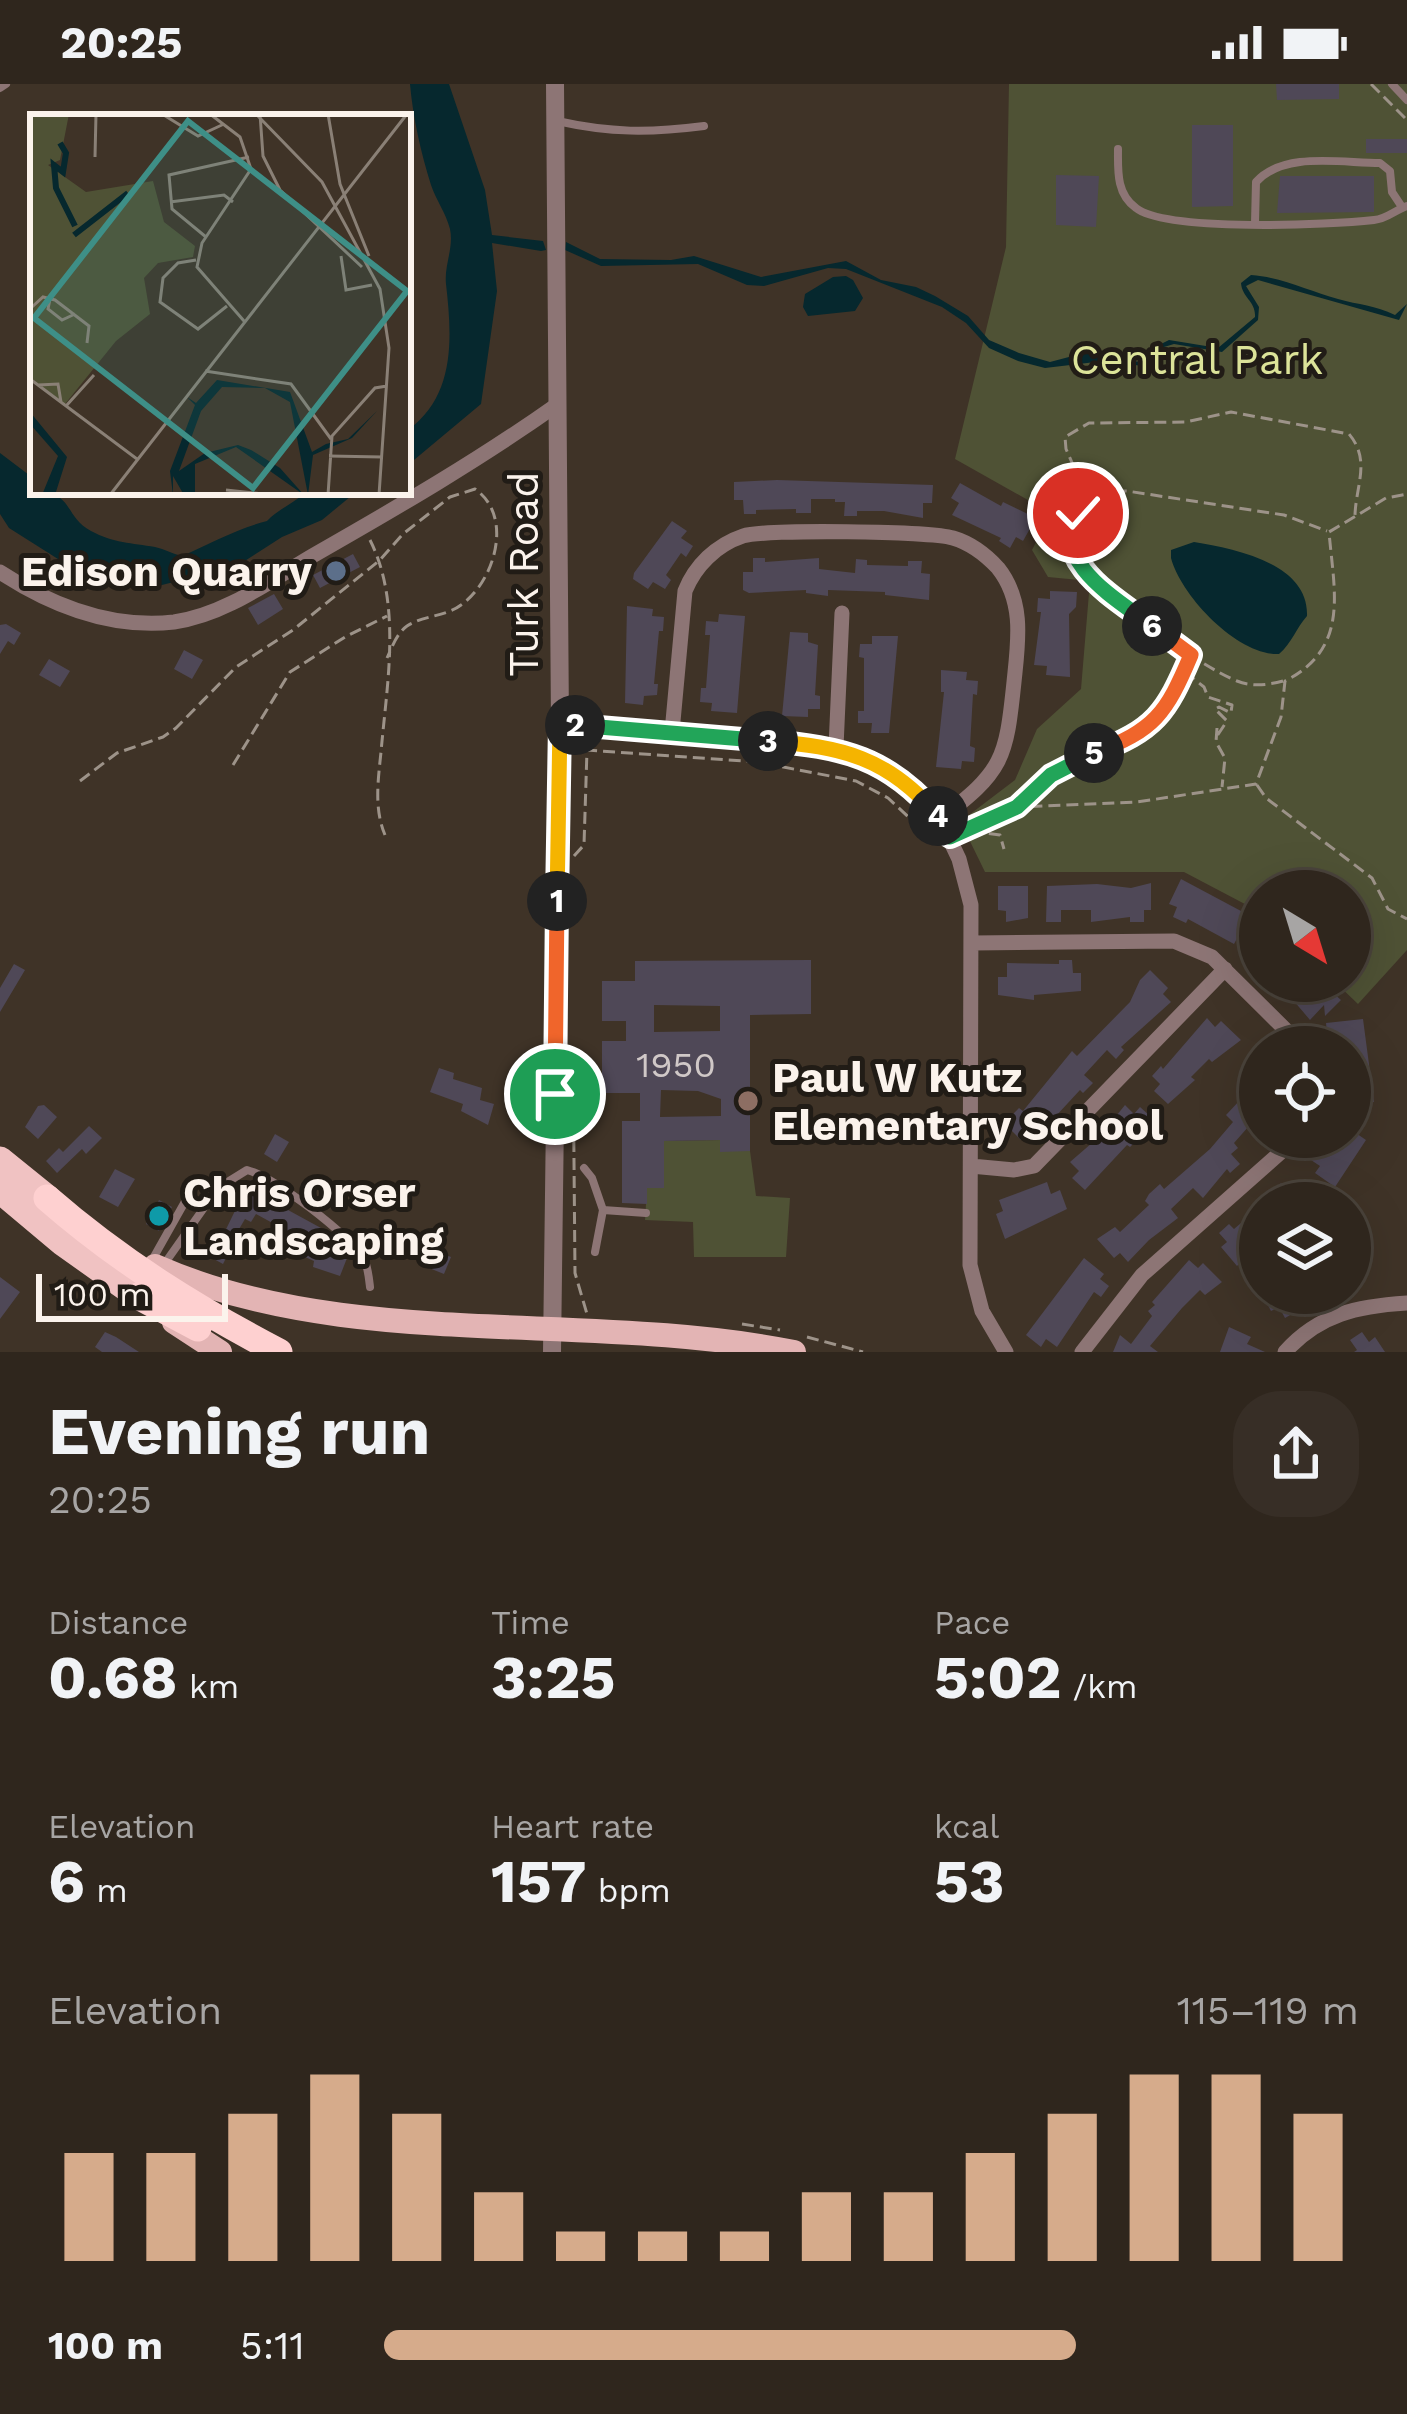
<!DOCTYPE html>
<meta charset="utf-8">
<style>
body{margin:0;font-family:"Work Sans",sans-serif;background:#372e26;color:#f1f3f6;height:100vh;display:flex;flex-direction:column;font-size:45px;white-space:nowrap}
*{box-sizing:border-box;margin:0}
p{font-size:39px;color:#a7a5a4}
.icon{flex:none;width:66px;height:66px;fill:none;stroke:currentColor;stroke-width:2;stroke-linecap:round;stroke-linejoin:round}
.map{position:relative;height:1268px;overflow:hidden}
.panel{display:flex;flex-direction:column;background:#2f261d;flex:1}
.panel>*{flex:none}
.needle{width:78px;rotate:142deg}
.fabs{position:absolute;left:1239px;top:786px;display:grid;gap:24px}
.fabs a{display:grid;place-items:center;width:132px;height:132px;border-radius:50%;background:#2f261d;box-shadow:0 12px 48px #0002,0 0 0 3px #4a433b;font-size:60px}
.scale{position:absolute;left:36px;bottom:30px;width:192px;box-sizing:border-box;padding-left:12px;border:6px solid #fbf3ec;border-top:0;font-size:33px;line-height:42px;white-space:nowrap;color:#fbf3ec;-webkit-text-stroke:9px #211c16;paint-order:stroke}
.pin{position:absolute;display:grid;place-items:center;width:102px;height:102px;color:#fff;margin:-51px;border:6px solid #fff;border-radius:50%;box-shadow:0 3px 12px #0007}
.km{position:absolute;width:60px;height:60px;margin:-30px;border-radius:50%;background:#222;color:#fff;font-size:33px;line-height:60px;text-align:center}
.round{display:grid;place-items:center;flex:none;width:126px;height:126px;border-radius:48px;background:#372e26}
.overview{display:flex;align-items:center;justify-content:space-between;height:204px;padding:0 48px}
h1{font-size:66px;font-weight:700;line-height:90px}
.metrics{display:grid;grid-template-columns:repeat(3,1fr);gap:18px;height:204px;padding:12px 48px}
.metrics div{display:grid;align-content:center}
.metrics b{font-size:60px;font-weight:700}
.metrics small{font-size:33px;font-weight:400}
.metrics p{font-size:33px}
.chart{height:336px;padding:24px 48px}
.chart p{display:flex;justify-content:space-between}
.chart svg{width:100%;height:216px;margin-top:12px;stroke:#d6ab8b;stroke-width:6}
ul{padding:0 48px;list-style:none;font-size:39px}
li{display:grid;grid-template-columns:192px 144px 1fr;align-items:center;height:90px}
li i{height:30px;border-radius:15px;background:#d6ab8b}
.status{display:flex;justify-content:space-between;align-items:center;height:84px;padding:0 60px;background:#2f261d;direction:ltr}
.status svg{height:33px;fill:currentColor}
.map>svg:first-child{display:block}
</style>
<div class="status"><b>20:25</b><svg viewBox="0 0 49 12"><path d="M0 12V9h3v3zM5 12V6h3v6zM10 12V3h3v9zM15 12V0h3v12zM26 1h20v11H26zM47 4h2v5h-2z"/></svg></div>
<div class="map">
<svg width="1407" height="1268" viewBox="0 0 1407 1268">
<rect width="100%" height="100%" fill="#3f3327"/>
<!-- green -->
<path fill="#4f5235" d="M1009 0H1407V866L1358 920 1334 897H1350V807H1260V828L1184 788H985L964 745 965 734 1015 696 1037 645 1081 605 1090 497 1048 493 1032 466 1051 429 955 375 1006 163Z
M720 1056 721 1067H750L756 1112 790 1114 786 1173H694L693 1138 645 1136 647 1104 664 1103V1057Z"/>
<!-- water -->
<path fill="#06282e" d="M410 0H449L485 106 492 151 543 157 546 166 541 167 492 159 497 207 481 320 408 381V346C456 311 452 253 446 200 444 181 454 164 450 145 446 129 436 116 431 101 421 69 413 34 410 0Z
M566 158 600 175 671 176 694 172 761 193 846 177 881 196 916 203 935 212 968 232 989 256 1019 269 1050 278 1084 269 1152 280 1156 277 1159 261 1169 256 1218 264 1255 233C1256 217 1242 214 1241 199L1251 191C1281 193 1309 207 1338 215 1359 221 1375 221 1395 231L1407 220 1399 236 1258 196 1246 202 1259 223 1258 236 1222 268 1174 260 1164 263 1158 284 1104 277 1045 284 1018 277 989 264 966 239 942 223 846 185 828 184 764 202 747 201 698 180 601 182 565 166Z
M846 192 853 196 863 214 855 227 808 232 803 223 805 210 833 193Z
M0 369 33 394V408C76 408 62 431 91 447 113 459 132 459 155 463 165 465 172 470 182 472 210 460 236 445 267 437 278 425 293 420 306 408H356L322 436 282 453 237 482 154 503 58 475 9 444 0 430Z
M1194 458C1235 465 1309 479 1307 532 1296 544 1292 559 1279 570 1238 572 1181 512 1171 474V466Z"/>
<!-- building -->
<path fill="#4f4857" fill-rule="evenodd" d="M1276 0H1339V15L1277 16Z
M1192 41H1233V122L1192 123Z
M1366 55H1407V69H1366Z
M1056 91 1099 92 1096 143 1056 141Z
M1280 92H1374V128L1277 129Z
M777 396 933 401 932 419H923V434L884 427H857V432H844L845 418H835V415H811V429H796V425L756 426V430H744L743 416H734V398Z
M960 399 1001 422 1003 418 1036 434 1023 457 1016 453 1010 464 999 457 1001 454 952 431 959 419 951 414Z
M672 437 687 447 681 454 693 462 686 473 681 469 666 491 671 496 665 505 653 498 648 505 633 495 634 489Z
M353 470 360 483 320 504 313 491Z
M753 474H765V478L819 474V485L855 489 856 475 867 476V481L908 482V477H922L921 489 930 490 929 516 885 511V508L828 506V512L806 509V506L749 509 743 506V488H753Z
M1050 507 1077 508 1076 523 1069 530 1070 593 1046 591 1047 582 1034 581 1041 528H1037L1038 514 1050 515Z
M274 510 283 525 258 541 248 524Z
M627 522 653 525 652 532 664 533 663 547H659L654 600H658L657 611 644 612 643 621 625 619Z
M719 530 745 532 737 629 711 627 712 619 700 618 701 604H706L710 551H705L706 537 718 538Z
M6 540 21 549 14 561 8 557 0 570V541Z
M790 548 808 549V558L818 561 815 611 820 612V625H808V633L782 632Z
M872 552H898L889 649H871L872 639H858V627H864V574L859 573 860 560H872Z
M184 566 203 576 192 595 174 585Z
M49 575 70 587 60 603 39 591Z
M941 586 967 588 966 596 978 597 977 611 973 610 970 662 975 664 974 678 962 677 961 685 936 683 944 608H941Z
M1181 795 1256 835 1248 851 1241 847 1234 860 1188 835 1186 839 1173 833 1177 823 1169 820Z
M1151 799V826H1144V838H1130V833L1091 838V826H1061V838H1046L1047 802 1097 800 1131 804Z
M998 802H1028V834L1006 838V827L998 826Z
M811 876V930L750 931V1067L720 1068V1056L664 1057V1104H647V1120L622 1119V1037H640V1009H602V957H626V937H602V897H635V877ZM654 921 720 922V947L654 948ZM661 1006 698 1007 721 1015V1032L660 1033Z
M1059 876H1072L1073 889H1081V907L1034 911V916L998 911V893H1007V879L1059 880Z
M14 880 25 886 0 928V904Z
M1150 886 1168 904 1163 910 1171 918 1121 963 1124 966 1116 975 1107 966 1084 991 1093 999 1083 1009 1080 1006 1043 1046 1038 1061 1027 1050 1021 1056 1004 1039 1019 1024 1023 1027 1072 967 1077 972 1130 918 1140 896Z
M1277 897H1313L1320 905 1324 901 1341 916 1325 932 1324 921 1310 936Z
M1207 934 1215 943 1221 937 1241 956 1212 978 1209 975 1191 993 1195 996 1168 1020 1154 1007 1160 1000 1152 992 1161 982 1163 985Z
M1363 935 1374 1018 1350 1020V963L1328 961 1326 939Z
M439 984 454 989 453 995 482 1004 480 1016 494 1020 488 1041 461 1027 463 1020 430 1008Z
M1260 1004V1052L1249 1042 1234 1059 1238 1064 1231 1070 1240 1080 1230 1089 1227 1085 1203 1114 1193 1104 1171 1125 1178 1134 1149 1156 1128 1178 1120 1169 1114 1174 1097 1155 1115 1143 1120 1148 1149 1121 1145 1117 1149 1110 1160 1100 1164 1105 1210 1065 1233 1038 1226 1031 1241 1015 1246 1020Z
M44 1021 57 1033 38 1055 25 1043 38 1022Z
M1125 1021 1134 1030 1140 1023 1159 1040 1142 1056 1140 1053 1130 1063 1127 1061 1085 1106 1072 1094 1079 1087 1070 1078 1100 1052Z
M89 1042 102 1054 86 1070 82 1065 57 1089 46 1077 59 1064 63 1068Z
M1350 1045 1366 1056 1335 1103 1315 1089 1320 1082 1311 1076 1327 1053H1350Z
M275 1050 289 1058 277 1078 264 1070Z
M115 1085 135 1095 118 1123 99 1113Z
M250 1096 270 1106 266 1114 321 1144 316 1152 349 1169 340 1192 313 1183 314 1177 305 1173 311 1160 256 1130 251 1138 245 1135 235 1152 248 1159 243 1168 232 1162 223 1180 212 1174Z
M1047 1098 1051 1110 1060 1106 1067 1125 1005 1155 996 1130 1003 1127 999 1116Z
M1281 1099 1289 1108 1296 1102 1311 1119H1265Z
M159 1116 172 1123 159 1147 146 1140Z
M1260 1123V1158L1237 1182 1221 1163 1227 1158 1219 1149 1229 1140 1234 1145Z
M436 1167 451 1173 444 1190 429 1184Z
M1084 1174 1104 1190 1100 1195 1109 1202 1101 1213 1094 1208 1057 1263 1046 1255 1041 1263 1026 1251Z
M1189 1176 1198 1184 1203 1179 1222 1198 1205 1211 1200 1206 1182 1224 1150 1262 1158 1268H1113L1120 1251 1131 1260 1152 1232 1148 1227 1155 1221 1152 1218Z
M0 1193 20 1208 0 1235Z
M1262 1209H1329L1285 1234 1279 1223 1271 1227Z
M1229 1243 1251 1253 1247 1260 1265 1268H1220Z
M105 1248 116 1253 139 1268H102L95 1263Z
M1362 1248 1369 1258 1375 1253 1385 1268H1354L1357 1266 1350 1256Z"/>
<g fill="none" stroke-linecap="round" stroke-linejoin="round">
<!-- path -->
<path stroke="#9d9389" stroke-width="3" stroke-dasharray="12 6" stroke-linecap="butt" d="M1371 0 1407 36
M1089 417 1066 365 1065 353 1089 339 1186 338 1231 328 1349 350C1371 376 1356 401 1355 431
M370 456C402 520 387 599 381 668 378 697 374 725 385 751
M1185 588 1204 603 1208 613 1232 621 1231 629 1219 623 1215 625 1227 637 1217 652
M1283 597C1268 601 1252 603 1237 597 1201 583 1102 513 1080 481 1067 462 1066 438 1085 422 1097 412 1110 406 1127 407L1284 431 1327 447
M1217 644 1216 658 1225 674 1222 703
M233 681 290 588 345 553 387 532
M80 697 117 669 163 653 176 644 236 583 293 546 380 476 403 450 450 413 475 405C514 432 495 497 461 521 445 533 424 531 407 542 397 549 392 563 387 574
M1257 701 1266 714 1372 794 1388 825 1407 835
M1019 721 1061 684 1148 644 1164 626 1190 572
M971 747 1000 751 1004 765
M964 748 1017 723 1137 718 1256 700 1281 633 1285 597C1350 564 1334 508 1329 448L1386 414 1407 410
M574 772 584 761 587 666 757 678 856 697 888 714 931 754
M573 966 575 1189 587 1230
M742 1240 780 1246
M807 1253 863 1268"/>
<!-- service -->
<path stroke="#8d7575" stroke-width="8" d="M1392 0 1407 16
M0 4 6 0
M557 37C611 49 649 49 704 42
M1118 65C1118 86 1116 110 1136 124 1166 148 1331 141 1374 136 1387 135 1395 126 1407 122
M1255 139 1256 98C1284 67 1341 79 1380 79L1390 87 1392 108 1402 123
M584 1084 592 1094 603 1126 646 1129
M595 1168 603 1126
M151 1178 191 1107
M165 1179 218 1104 247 1086C274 1093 350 1151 364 1175 368 1183 369 1194 370 1203"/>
<!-- minor -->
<path stroke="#8d7575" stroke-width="15" d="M0 488C52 522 111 545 174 538 225 531 271 496 314 471 398 423 479 376 558 320
M560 639 813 660 841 665 872 677 901 696 940 735 959 775 971 821 970 1181 982 1227 1006 1268
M672 648 685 507C695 482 716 461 743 452 764 445 930 447 953 454 970 459 986 471 998 484 1025 518 1018 559 1014 598 1006 676 1003 687 940 735
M836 663 842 529
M973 859 1174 857 1212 873 1303 963
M971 1082 1014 1086 1034 1082 1225 885
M1082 1268 1142 1191 1298 1053
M1285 1268C1319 1230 1358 1222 1407 1219"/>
<!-- tertiary -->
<path stroke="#8d7575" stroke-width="18" d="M552 1268 560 639 555 0"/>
<!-- primary -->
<path stroke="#e3b4b4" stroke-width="24" d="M155 1182C349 1268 583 1226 794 1268
M174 1238 220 1268"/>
<!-- trunk -->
<path stroke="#f0c2c2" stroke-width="27" d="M0 1076 47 1114
M0 1106 62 1158 138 1212"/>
<!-- motorway -->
<path stroke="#fed0d0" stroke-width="27" d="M47 1114C118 1176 195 1224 279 1268
M138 1212 198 1244"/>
</g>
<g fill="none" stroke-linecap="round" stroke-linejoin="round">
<!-- split-1 casing -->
<g stroke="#fff" stroke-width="24">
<path id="split-1" d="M555 1010 557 817"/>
</g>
<!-- split-2 casing -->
<g stroke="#fff" stroke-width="24">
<path id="split-2" d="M557 817 560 640 575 641"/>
</g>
<!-- split-3 casing -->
<g stroke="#fff" stroke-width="24">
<path id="split-3" d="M575 641 768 657"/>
</g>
<!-- split-4 casing -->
<g stroke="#fff" stroke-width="24">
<path id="split-4" d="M768 657C842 663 888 673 938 732"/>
</g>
<!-- split-5 casing -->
<g stroke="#fff" stroke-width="24">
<path id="split-5" d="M938 732 950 753 1017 723 1051 691 1094 669"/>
</g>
<!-- split-6 casing -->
<g stroke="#fff" stroke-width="24">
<path id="split-6" d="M1094 669C1155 646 1166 630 1191 571L1152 542"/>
</g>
<!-- split-7 casing -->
<g stroke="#fff" stroke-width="24">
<path id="split-7" d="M1078 429C1049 479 1119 516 1152 542"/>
</g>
<!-- split-1 -->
<use href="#split-1" stroke="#f0652b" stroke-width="15"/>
<!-- split-2 -->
<use href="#split-2" stroke="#f5b400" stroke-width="15"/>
<!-- split-3 -->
<use href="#split-3" stroke="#22a559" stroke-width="15"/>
<!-- split-4 -->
<use href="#split-4" stroke="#f5b400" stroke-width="15"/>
<!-- split-5 -->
<use href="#split-5" stroke="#22a559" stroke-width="15"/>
<!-- split-6 -->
<use href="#split-6" stroke="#f0652b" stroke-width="15"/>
<!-- split-7 -->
<use href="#split-7" stroke="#22a559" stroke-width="15"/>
</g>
<!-- markers -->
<circle fill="#5c6f8a" stroke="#211c16" stroke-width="4.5" cx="336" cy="487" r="12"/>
<circle fill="#8d6e63" stroke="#211c16" stroke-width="4.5" cx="748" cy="1017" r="12"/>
<circle fill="#0f9aa8" stroke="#211c16" stroke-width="4.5" cx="159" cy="1132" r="12"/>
<g text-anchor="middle" stroke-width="10" stroke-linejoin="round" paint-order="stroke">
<!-- number labels -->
<g font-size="36" fill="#d0c8c7">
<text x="676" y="993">1950</text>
</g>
<!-- park labels -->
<g font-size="42" fill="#dce399" stroke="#211c16">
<text x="1197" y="290">Central Park</text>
</g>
<!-- poi labels -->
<g font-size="42" font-weight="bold" fill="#fbf3ec" stroke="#211c16" text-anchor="start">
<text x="312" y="502" text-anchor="end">Edison Quarry</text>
<text x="772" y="1008">Paul W Kutz<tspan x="772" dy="48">Elementary School</tspan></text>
<text x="183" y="1123">Chris Orser<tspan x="183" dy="48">Landscaping</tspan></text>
</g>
<!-- street labels -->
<g font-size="42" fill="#fbf3ec" stroke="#211c16">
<text transform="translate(523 490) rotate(-90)" y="15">Turk Road</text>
</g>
</g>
<!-- overview -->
<g transform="translate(30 30)">
<rect width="381" height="381" fill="#3f3327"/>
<path d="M39 0 30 46 18 51 56 78 123 67 134 108 165 132 163 143 128 149 114 164 120 200 86 227 35 290 0 263V1Z" fill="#4f5235"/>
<path d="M187 266 260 278 282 338 296 330 318 325 347 297 322 324 283 341 278 381 260 288 235 274 192 273 171 297 149 357 175 339 208 331 221 336 250 354 274 381 206 333 165 350V381H154L143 362V381L140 357 165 291 157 283 166 289ZM0 298 37 343 25 381H12L28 342 0 310Z" fill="#06282e"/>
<path fill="none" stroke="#06282e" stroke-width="6" d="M30 29 36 39 33 58 24 51 26 74 45 112M44 121 98 79"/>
<path fill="none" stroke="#8a8076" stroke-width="3" d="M132 0 168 22 194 10M180 0 210 23 221 55 172 129 167 153 214 207M226 0 292 68 350 175 359 234 349 381M230 0 233 42 250 76 332 153M298 0 310 70 339 142M65 43 66 0M140 88 194 81 203 88M176 123 142 95 139 61 219 43M311 142 316 176 342 171M166 146 148 149 133 164 130 188 168 215 197 192M20 185 18 195 32 206 45 200M2 193 13 183 25 186 59 212 57 229M175 257 261 270 301 325M0 265 107 345M8 271 28 270 31 288M36 292 64 261M299 342 352 343M196 376 243 381M80 381 377 0M298 381 302 322 345 274 357 272"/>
<path fill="#3e8f87" fill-opacity="0.15" stroke="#3e8f87" stroke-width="6" d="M158 7 377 177 223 374 4 204Z"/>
<rect width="381" height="381" fill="none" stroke="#fbf3ec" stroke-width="6"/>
</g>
</svg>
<div class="fabs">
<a><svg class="needle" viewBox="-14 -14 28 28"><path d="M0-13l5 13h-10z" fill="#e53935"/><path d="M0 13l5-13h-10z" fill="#a7a5a4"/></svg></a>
<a><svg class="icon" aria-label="locate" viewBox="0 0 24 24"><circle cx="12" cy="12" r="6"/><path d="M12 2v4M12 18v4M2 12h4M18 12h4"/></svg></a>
<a><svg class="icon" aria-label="layers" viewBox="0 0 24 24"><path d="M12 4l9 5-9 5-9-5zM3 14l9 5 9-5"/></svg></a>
</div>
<div class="scale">100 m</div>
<div class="pin" style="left:555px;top:1010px;background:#1e9e55"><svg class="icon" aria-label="arrive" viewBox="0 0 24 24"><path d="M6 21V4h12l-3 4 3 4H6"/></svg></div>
<div class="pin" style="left:1078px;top:429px;background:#d93025"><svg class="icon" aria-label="check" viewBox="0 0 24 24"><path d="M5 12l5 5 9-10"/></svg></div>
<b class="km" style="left:557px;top:817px">1</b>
<b class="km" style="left:575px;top:641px">2</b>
<b class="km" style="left:768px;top:657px">3</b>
<b class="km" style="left:938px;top:732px">4</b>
<b class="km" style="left:1094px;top:669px">5</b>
<b class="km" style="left:1152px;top:542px">6</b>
</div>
<section class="panel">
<div class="overview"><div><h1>Evening run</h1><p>20:25</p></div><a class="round"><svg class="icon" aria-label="share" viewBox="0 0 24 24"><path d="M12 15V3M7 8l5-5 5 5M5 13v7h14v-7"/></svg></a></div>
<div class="metrics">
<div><p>Distance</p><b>0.68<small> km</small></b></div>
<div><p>Time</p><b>3:25</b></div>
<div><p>Pace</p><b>5:02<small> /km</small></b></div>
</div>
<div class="metrics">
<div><p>Elevation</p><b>6<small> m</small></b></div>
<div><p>Heart rate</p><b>157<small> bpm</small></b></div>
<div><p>kcal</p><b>53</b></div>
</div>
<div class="chart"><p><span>Elevation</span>115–119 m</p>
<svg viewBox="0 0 160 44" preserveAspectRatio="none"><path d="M5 44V22M15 44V22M25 44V14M35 44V6M45 44V14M55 44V30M65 44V38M75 44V38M85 44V38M95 44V30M105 44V30M115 44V22M125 44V14M135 44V6M145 44V6M155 44V14"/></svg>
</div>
<ul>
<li><b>100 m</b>5:11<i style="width:71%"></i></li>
</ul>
</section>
